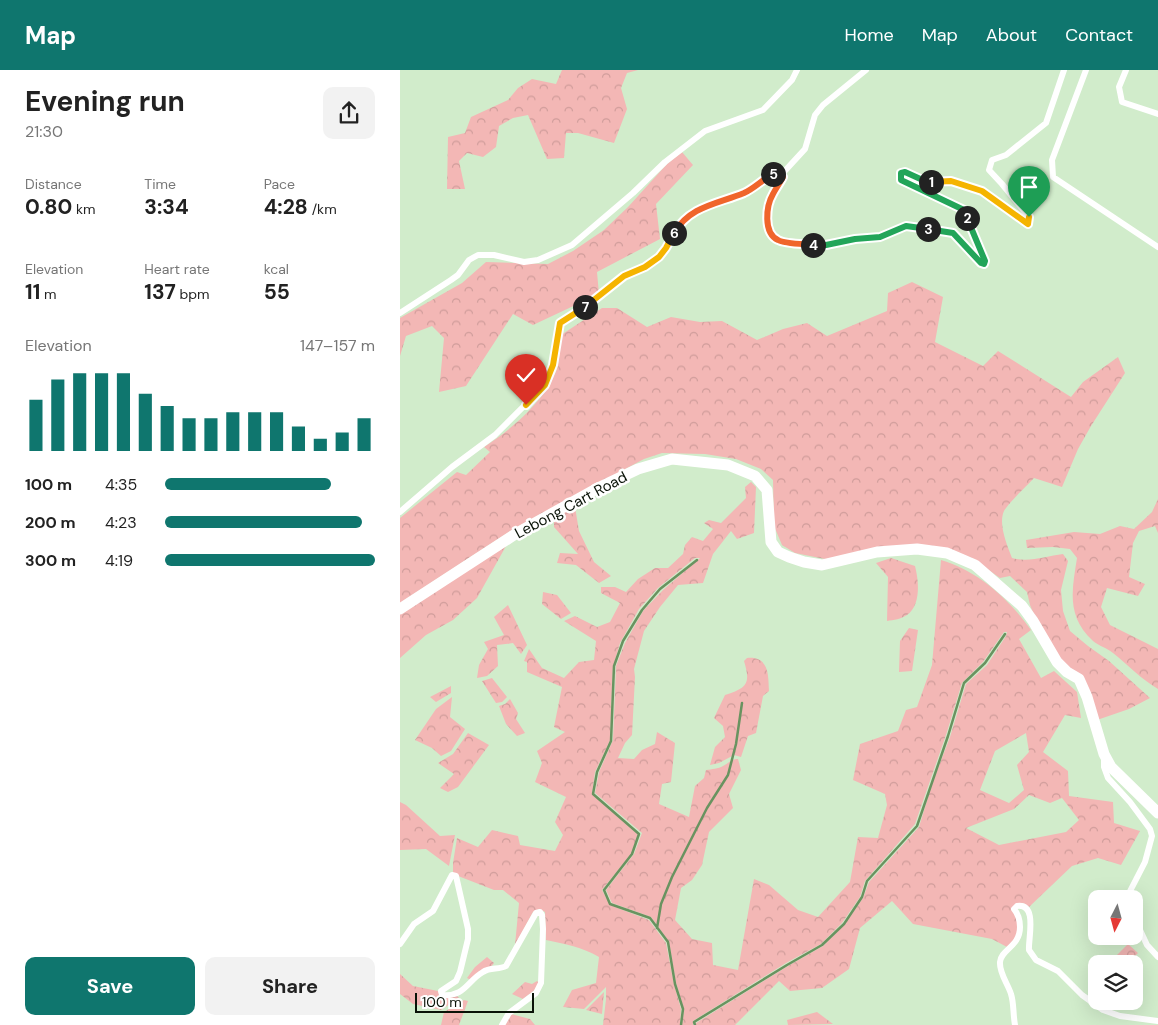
<!DOCTYPE html>
<meta charset="utf-8">
<style>
body{margin:0;font-family:"DM Sans",sans-serif;background:#f2f2f2;color:#222;height:100vh;display:flex;flex-direction:column;font-size:19px;white-space:nowrap}
*{box-sizing:border-box;margin:0}
p{font-size:16px;color:#767676}
.icon{flex:none;width:28px;height:28px;fill:none;stroke:currentColor;stroke-width:2;stroke-linecap:round;stroke-linejoin:round}
.map{position:relative;flex:1;overflow:hidden}
.details{display:flex;flex-direction:column;background:#fff;width:400px}
.details>*{flex:none}
.needle{width:32px;rotate:186deg}
.buttons{position:absolute;left:688px;top:820px;display:grid;gap:10px}
.buttons a{display:grid;place-items:center;width:55px;height:55px;border-radius:10px;background:#fff;box-shadow:0 5px 20px #0002;font-size:25px}
.scale{position:absolute;left:15px;bottom:12px;width:119px;box-sizing:border-box;padding-left:5px;border:2px solid #091207;border-top:0;font-size:14px;line-height:18px;white-space:nowrap;color:#091207;-webkit-text-stroke:4px #fff;paint-order:stroke}
.pin{position:absolute;display:grid;place-items:center;width:42px;height:42px;color:#fff;margin:-51px -21px;border-radius:50% 50% 50% 0;rotate:-45deg;box-shadow:0 0 5px #0007}
.pin .icon{rotate:45deg}
.km{position:absolute;width:25px;height:25px;margin:-12px;border-radius:50%;background:#222;color:#fff;font-size:14px;line-height:25px;text-align:center}
.round{display:grid;place-items:center;flex:none;width:52px;height:52px;border-radius:10px;background:#f2f2f2}
.head{display:flex;align-items:center;justify-content:space-between;height:85px;padding:0 25px}
h1{font-size:28px;font-weight:700;line-height:38px}
.stats{display:grid;grid-template-columns:repeat(3,1fr);gap:8px;height:85px;padding:5px 25px}
.stats div{display:grid;align-content:center}
.stats b{font-size:21px;font-weight:700}
.stats small{font-size:14px;font-weight:400}
.stats p{font-size:14px}
.chart{height:140px;padding:10px 25px}
.chart p{display:flex;justify-content:space-between}
.chart svg{width:100%;height:90px;margin-top:5px;stroke:#0f766e;stroke-width:6}
.action{display:flex;gap:10px;margin-top:auto;padding:10px 25px}
.action a{flex:1;height:58px;border-radius:10px;background:#0f766e;color:#fff;font-size:20px;font-weight:700;line-height:58px;text-align:center}
.action a+a{background:#f2f2f2;color:#222}
ul{padding:0 25px;list-style:none;font-size:16px}
li{display:grid;grid-template-columns:80px 60px 1fr;align-items:center;height:38px}
li i{height:12px;border-radius:6px;background:#0f766e}
header{display:flex;align-items:center;gap:30px;box-sizing:border-box;height:70px;padding:0 25px;background:#0f766e;color:#fff}
header strong{font-size:24px}
nav{display:flex;gap:28px;margin-inline-start:auto;font-size:18px}
main{display:flex;flex:1;min-height:0}
.map>svg:first-child{display:block}
</style>
<header>
<strong>Map</strong>
<nav><a>Home</a><a>Map</a><a>About</a><a>Contact</a></nav>
</header>
<main>
<section class="details">
<div class="head"><div><h1>Evening run</h1><p>21:30</p></div><a class="round"><svg class="icon" aria-label="share" viewBox="0 0 24 24"><path d="M12 15V3M7 8l5-5 5 5M5 13v7h14v-7"/></svg></a></div>
<div class="stats">
<div><p>Distance</p><b>0.80<small> km</small></b></div>
<div><p>Time</p><b>3:34</b></div>
<div><p>Pace</p><b>4:28<small> /km</small></b></div>
</div>
<div class="stats">
<div><p>Elevation</p><b>11<small> m</small></b></div>
<div><p>Heart rate</p><b>137<small> bpm</small></b></div>
<div><p>kcal</p><b>55</b></div>
</div>
<div class="chart"><p><span>Elevation</span>147–157 m</p>
<svg viewBox="0 0 160 44" preserveAspectRatio="none"><path d="M5 44V19M15 44V9M25 44V6M35 44V6M45 44V6M55 44V16M65 44V22M75 44V28M85 44V28M95 44V25M105 44V25M115 44V25M125 44V32M135 44V38M145 44V35M155 44V28"/></svg>
</div>
<ul>
<li><b>100 m</b>4:35<i style="width:79%"></i></li>
<li><b>200 m</b>4:23<i style="width:94%"></i></li>
<li><b>300 m</b>4:19<i style="width:100%"></i></li>
</ul>
<div class="action"><a>Save</a><a>Share</a></div>
</section>
<div class="map">
<svg width="758" height="955" viewBox="0 0 758 955">
<defs>
<pattern id="forest-crowns" width="20" height="18" patternUnits="userSpaceOnUse" patternTransform="scale(1.25)"><rect width="20" height="18" fill="#f3b7b5"/><path d="M2 6a3 3 0 1 1 6 0M12 15a3 3 0 1 1 6 0" fill="none" stroke="#cf9c9a"/></pattern>
</defs>
<rect width="100%" height="100%" fill="#d1eccb"/>
<!-- forest -->
<path fill="url(#forest-crowns)" fill-rule="evenodd" d="M162 0H238L227 3 221 18 227 39 214 73 178 63H166L164 88 147 89 128 45 113 48 99 56 96 77 83 87 67 83 59 91 65 119H47L48 67 65 63 71 47 108 30 118 18 132 9 156 14Z
M282 82 293 95 256 134 260 169 197 202 199 224 133 255 113 244 66 316 39 322 44 268 32 256 6 266 0 286V248L62 213 86 192 148 194 173 181 204 160 228 137 267 94Z
M512 212 543 227 535 272 583 296 598 281 671 327 683 312 718 287 725 303 691 356 678 379 662 417 634 408C627 416 609 432 604 441 598 454 607 475 612 488 629 493 646 486 663 484L668 491 661 520 663 541 670 561 688 576 709 591 750 628 729 639 697 650 667 599 644 569 630 535 627 522 610 506 600 508 577 492 548 481 425 489 395 483 382 475 374 456 373 410 361 399 336 389 305 384 262 383 244 389 115 458 0 533V448L57 402 66 405 90 382 84 377C112 359 145 331 157 299 160 289 160 275 161 265L202 238H217L247 257 271 247 300 252 322 251 357 270 383 259 407 253 427 266 487 241 488 223Z
M351 412 356 417 354 463 337 469 331 461 313 484 303 513 278 515 260 537 244 561 234 599 235 607 232 665 225 673 218 688 234 689 242 680 255 674 257 662 275 673 271 712 262 714 259 734 289 747 295 716 304 708 306 700C312 699 318 699 323 696 329 693 331 689 338 689L341 700 329 724 333 738 309 762 302 795 292 810 281 818 275 850 292 869 312 873 313 895 338 900 354 809 369 815 398 840 418 847 450 812 458 767 478 768 487 735 485 724 453 710 460 674 498 661 506 640 517 637 532 595 541 490C577 500 610 530 631 560L619 569 641 608 654 601 677 622 681 648 665 645 643 682 668 701 669 726 713 732 714 753 740 761 721 795 698 788 672 796 629 837 623 833 617 834 619 849 618 865 607 877 592 869 513 854 492 831 460 858 449 899 422 918 390 921 379 911 335 955H296V953L388 896 423 876 445 854 463 828 469 812 519 757 532 714 550 667 566 614 587 595 606 566 607 562H604L583 592 562 613 546 665 515 754 465 811 460 827 442 853 421 874 386 893 293 951V955H282L284 939 276 913 269 872 251 847 212 833 206 820 234 784 242 763 195 723 199 702 213 670 216 596 225 573 243 541 263 520 300 488H295L258 518 239 539 220 573 213 597 210 671 195 702 192 724 238 764 231 784 202 820 210 835 249 850 266 873 274 914 281 939 280 955H203L206 929V917L184 939 163 937 172 920 196 913 199 887C182 877 165 874 146 870L145 842 139 839 133 842 115 875 119 833 103 820H94L53 804V793L57 768 78 777 92 760 118 766 120 775 155 781 163 765 155 752 166 727 135 712 142 693 137 681 165 662 154 657 162 617 127 602V592L124 591 129 579 142 598 164 608 179 592 194 590 196 571 164 551 175 546 197 557 210 552 220 533 201 523V517H215L226 522 238 509 255 498H268L283 484 285 475 292 467 303 471 313 459 304 453 309 450 321 453 346 428 345 417ZM626 663 629 682 617 695 624 720 609 733 580 720 595 681ZM629 725 650 733 662 728 679 750 666 762 599 775 566 758 614 739Z
M758 429V463L755 456 739 461 733 473 729 507 745 514 738 526 707 518 701 537 710 555 758 579V619C741 609 728 595 713 583 707 578 699 576 693 571 666 546 672 520 677 488L670 479 653 477 627 478 626 470 674 462 700 464 720 456 734 459 752 442Z
M175 437 179 461 194 492 211 506 199 513 176 495 157 493 160 483 178 484 154 457V447Z
M106 476 77 528 53 550 26 565 0 588V543Z
M491 488 515 496C519 511 521 535 507 545 501 549 494 550 487 551L488 507 476 493Z
M143 522 157 525 171 543 161 549 142 534Z
M108 535 127 575 121 584 113 573 97 575 98 596 87 606 77 608 79 595 88 579 84 572 104 565 94 547Z
M509 558 518 560 512 601 499 602 500 571Z
M347 588C370 586 368 606 369 621L363 626 356 663 348 666 341 687 334 685 319 693 310 695 315 677 325 667 323 656 314 648 325 625C347 618 351 614 344 591Z
M92 608 107 627 102 632 96 633 82 611Z
M51 616V623L36 632 30 627Z
M52 627 50 647 65 659 51 681 41 686 32 678 15 670 36 639Z
M110 629 118 643 116 649 125 663 117 666 106 654 99 636 105 634Z
M68 663 89 675 58 717 48 722 40 718 54 704 38 693 53 684Z
M0 732 6 735 40 766 55 765 49 796 26 779 0 780Z
M728 874 738 883 727 894H708Z
M87 887 94 893 91 897 71 910 67 908 75 897Z
M0 904 13 916 38 921 41 928 57 926 59 928 41 940 13 934 0 924Z
M137 911 139 913 136 919 123 929 112 924 125 912 132 914Z
M204 922 202 944 186 940Z
M64 930 68 931 59 955H41L44 942Z
M417 942 433 954 388 955 387 950Z
M111 944 130 949 135 955H104Z"/>
<g fill="none" stroke-linecap="round" stroke-linejoin="round">
<!-- stream -->
<path stroke="#699360" stroke-width="2.5" d="M257 858 261 834 272 807 307 738 328 705 336 674 342 633
M281 955 283 939 275 914 268 872 250 848 210 834 204 820 232 784 239 764 193 724 197 702 211 671 214 596 223 571 242 540 260 519 297 490
M295 955 294 952 387 895 422 875 444 854 462 827 467 811 517 756 548 666 564 613 585 593 605 564"/>
<!-- street -->
<path stroke="#fff" stroke-width="6" d="M686 0 652 90 653 107 758 177
M726 0 719 17 722 32 758 44
M382 104 405 79 415 45 423 35 466 0
M0 243 51 210 58 205 69 190 78 185H94L124 192 138 190 172 175 233 123 265 92 305 61 363 40 392 10 397 0
M0 442 52 397 95 365 145 315 153 295 160 253C173 245 186 237 198 227 207 220 214 211 224 205 237 199 250 196 260 185 272 173 274 154 289 145 305 133 327 131 345 122 356 117 371 101 382 104L383 107 373 124 369 135V159L373 166 379 171 414 175H426L455 169 480 167 494 160 506 156 553 163 581 193H584L585 191 564 140 501 110V103L505 102 527 112 551 111 582 121 628 154 629 147 602 114 589 100 592 90 606 85 646 53 664 0
M704 688V697L708 708 730 732 750 759 752 766 745 792 726 829
M734 847 747 875 758 887
M0 874 14 854 33 841 52 805 56 806 68 859V869L60 902 56 911 41 921 42 925C65 927 67 911 83 902 90 897 99 900 106 896L136 843 140 842 142 845 143 859 141 913 136 923 109 943 102 955
M615 955C613 945 614 933 611 924 608 914 599 903 600 892 601 879 620 877 620 857 620 850 619 845 614 839L617 836C638 833 628 869 629 880L636 890 658 901 682 925 703 940 720 946 758 951"/>
<!-- highway -->
<path stroke="#fff" stroke-width="11" d="M0 539 117 463 196 419 238 399 272 389 328 395 355 406 367 420 371 472 378 482 389 487 404 492 422 495 477 482 517 479 547 483 575 495 622 536 633 551 657 592 667 602 679 609 687 627 704 684 711 697 758 743"/>
</g>
<g fill="none" stroke-linecap="round" stroke-linejoin="round">
<!-- split-1 casing -->
<g stroke="#fff" stroke-width="10">
<path id="split-1" d="M531 112 551 111 582 121 628 154 629 147"/>
</g>
<!-- split-2 casing -->
<g stroke="#fff" stroke-width="10">
<path id="split-2" d="M531 112H527L505 102 501 103V110L564 140 567 148"/>
</g>
<!-- split-3 casing -->
<g stroke="#fff" stroke-width="10">
<path id="split-3" d="M528 159 553 163 581 193 584 194 585 191 567 148"/>
</g>
<!-- split-4 casing -->
<g stroke="#fff" stroke-width="10">
<path id="split-4" d="M413 175H426L455 169 480 167 506 156 528 159"/>
</g>
<!-- split-5 casing -->
<g stroke="#fff" stroke-width="10">
<path id="split-5" d="M373 104 379 103 383 107C380 113 376 118 373 124 366 136 363 163 378 170 385 174 404 174 413 175"/>
</g>
<!-- split-6 casing -->
<g stroke="#fff" stroke-width="10">
<path id="split-6" d="M274 163C290 136 317 134 344 123 355 118 363 109 373 104"/>
</g>
<!-- split-7 casing -->
<g stroke="#fff" stroke-width="10">
<path id="split-7" d="M185 237 224 206 245 197 259 187 266 178 274 163"/>
</g>
<!-- split-8 casing -->
<g stroke="#fff" stroke-width="10">
<path id="split-8" d="M126 335 145 315 153 295 160 253 185 237"/>
</g>
<!-- split-1 -->
<use href="#split-1" stroke="#f5b400" stroke-width="6"/>
<!-- split-2 -->
<use href="#split-2" stroke="#22a559" stroke-width="6"/>
<!-- split-3 -->
<use href="#split-3" stroke="#22a559" stroke-width="6"/>
<!-- split-4 -->
<use href="#split-4" stroke="#22a559" stroke-width="6"/>
<!-- split-5 -->
<use href="#split-5" stroke="#f0652b" stroke-width="6"/>
<!-- split-6 -->
<use href="#split-6" stroke="#f0652b" stroke-width="6"/>
<!-- split-7 -->
<use href="#split-7" stroke="#f5b400" stroke-width="6"/>
<!-- split-8 -->
<use href="#split-8" stroke="#f5b400" stroke-width="6"/>
</g>
<g text-anchor="middle" stroke-width="5" stroke-linejoin="round" paint-order="stroke">
<!-- street labels -->
<g font-size="15" fill="#091207" stroke="#fff">
<text transform="translate(171 435) rotate(-28)" y="5">Lebong Cart Road</text>
</g>
</g>
</svg>
<div class="buttons">
<a><svg class="needle" viewBox="-14 -14 28 28"><path d="M0-13l5 13h-10z" fill="#e53935"/><path d="M0 13l5-13h-10z" fill="#767676"/></svg></a>
<a><svg class="icon" aria-label="layers" viewBox="0 0 24 24"><path d="M12 4l9 5-9 5-9-5zM3 14l9 5 9-5"/></svg></a>
</div>
<div class="scale">100 m</div>
<div class="pin" style="left:629px;top:147px;background:#1e9e55"><svg class="icon" aria-label="arrive" viewBox="0 0 24 24"><path d="M6 21V4h12l-3 4 3 4H6"/></svg></div>
<div class="pin" style="left:126px;top:335px;background:#d93025"><svg class="icon" aria-label="check" viewBox="0 0 24 24"><path d="M5 12l5 5 9-10"/></svg></div>
<b class="km" style="left:531px;top:112px">1</b>
<b class="km" style="left:567px;top:148px">2</b>
<b class="km" style="left:528px;top:159px">3</b>
<b class="km" style="left:413px;top:175px">4</b>
<b class="km" style="left:373px;top:104px">5</b>
<b class="km" style="left:274px;top:163px">6</b>
<b class="km" style="left:185px;top:237px">7</b>
</div>
</main>
